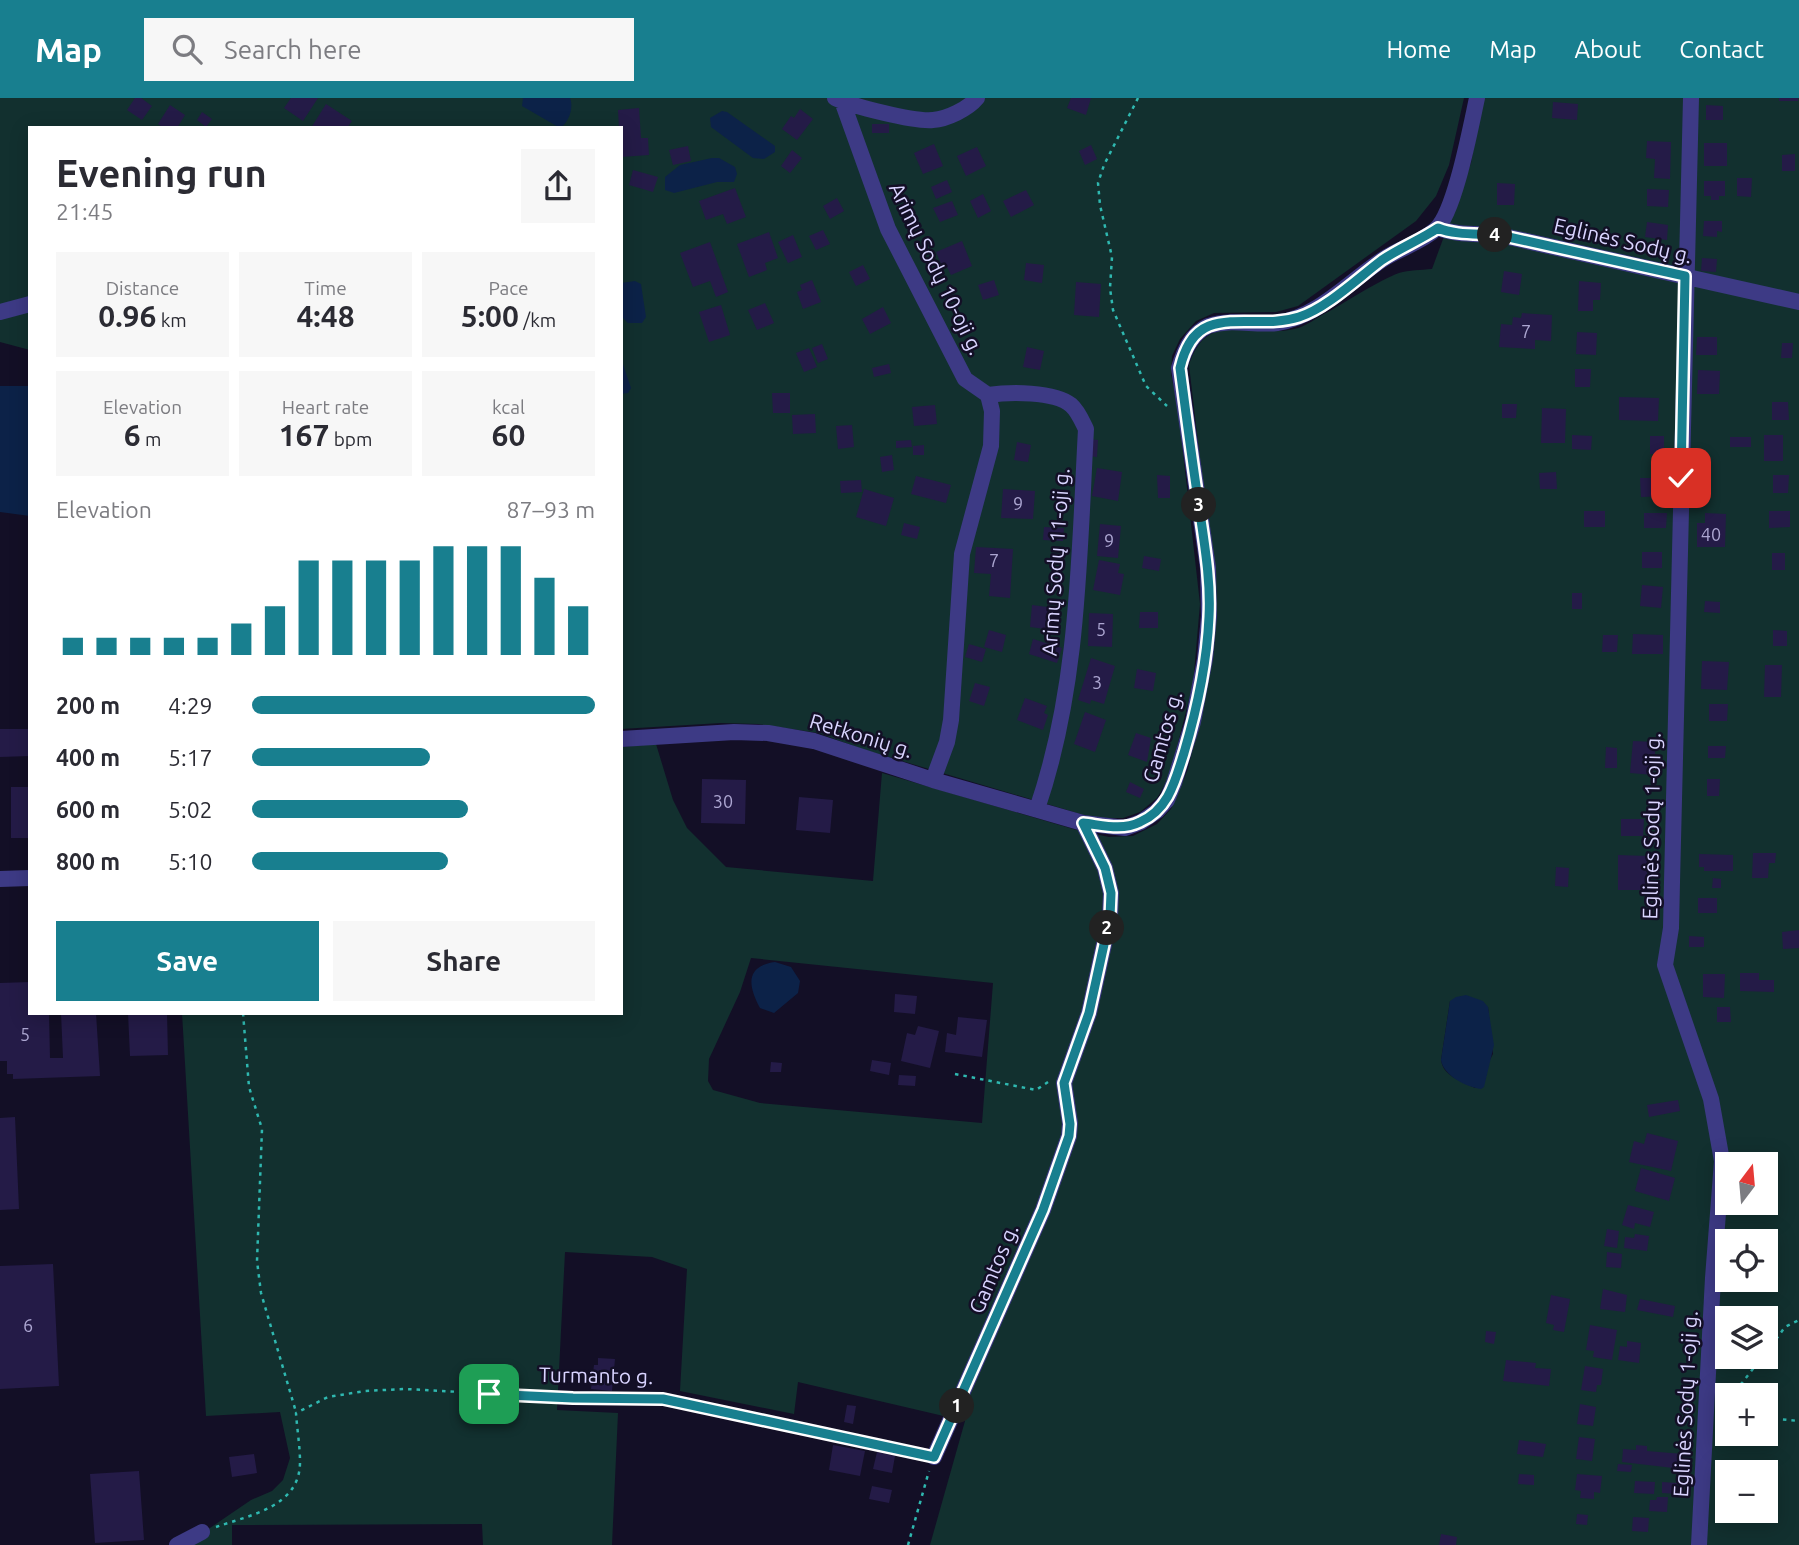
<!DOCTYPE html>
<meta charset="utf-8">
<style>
body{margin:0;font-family:Ubuntu,sans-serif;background:#f7f7f7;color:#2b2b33;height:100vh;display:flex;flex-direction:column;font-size:26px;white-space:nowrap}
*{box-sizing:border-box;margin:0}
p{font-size:23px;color:#7c7c81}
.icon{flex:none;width:38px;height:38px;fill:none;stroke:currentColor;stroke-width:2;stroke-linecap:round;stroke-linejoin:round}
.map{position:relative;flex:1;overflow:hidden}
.sheet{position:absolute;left:28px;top:28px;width:595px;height:889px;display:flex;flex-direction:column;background:#fff;border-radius:0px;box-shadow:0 4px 18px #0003}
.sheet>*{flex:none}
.needle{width:46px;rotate:16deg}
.buttons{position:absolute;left:1715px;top:1054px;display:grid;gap:14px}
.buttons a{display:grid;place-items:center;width:63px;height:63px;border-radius:0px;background:#fff;box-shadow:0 4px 18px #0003;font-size:35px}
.pin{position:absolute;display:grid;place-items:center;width:60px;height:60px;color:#fff;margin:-30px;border-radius:14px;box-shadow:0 4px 10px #0006}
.km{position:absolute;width:35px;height:35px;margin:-18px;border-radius:50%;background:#222;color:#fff;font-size:19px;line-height:35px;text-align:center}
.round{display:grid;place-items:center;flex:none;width:74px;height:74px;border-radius:0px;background:#f7f7f7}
.overview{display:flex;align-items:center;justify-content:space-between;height:119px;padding:0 28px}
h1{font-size:38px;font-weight:700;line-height:52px}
.metrics{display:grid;grid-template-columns:repeat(3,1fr);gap:10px;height:119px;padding:7px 28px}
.metrics div{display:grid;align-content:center;border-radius:0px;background:#f7f7f7;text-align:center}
.metrics b{font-size:30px;font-weight:700}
.metrics small{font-size:19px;font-weight:400}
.metrics p{font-size:19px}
.chart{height:196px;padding:14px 28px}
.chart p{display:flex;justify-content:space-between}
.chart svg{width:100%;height:126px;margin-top:7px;stroke:#187f8f;stroke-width:6}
.button{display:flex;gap:14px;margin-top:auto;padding:14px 28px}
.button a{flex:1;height:80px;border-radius:0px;background:#187f8f;color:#fff;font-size:28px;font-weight:700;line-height:80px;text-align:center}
.button a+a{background:#f7f7f7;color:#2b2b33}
ul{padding:0 28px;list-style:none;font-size:23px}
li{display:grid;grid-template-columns:112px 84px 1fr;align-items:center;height:52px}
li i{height:18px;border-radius:9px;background:#187f8f}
header{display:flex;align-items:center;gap:42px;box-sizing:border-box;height:98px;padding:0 35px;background:#187f8f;color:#fff}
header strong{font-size:33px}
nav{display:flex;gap:38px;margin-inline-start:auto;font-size:24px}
.search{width:490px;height:63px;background:#f7f7f7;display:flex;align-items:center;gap:18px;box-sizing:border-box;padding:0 24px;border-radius:0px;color:#7c7c81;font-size:26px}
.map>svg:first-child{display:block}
</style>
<header>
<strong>Map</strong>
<div class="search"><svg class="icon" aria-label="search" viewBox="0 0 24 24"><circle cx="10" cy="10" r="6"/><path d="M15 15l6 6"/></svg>Search here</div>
<nav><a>Home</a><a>Map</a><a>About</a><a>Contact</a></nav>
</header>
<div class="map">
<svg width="1799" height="1447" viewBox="0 0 1799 1447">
<rect width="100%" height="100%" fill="#130f26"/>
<!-- green -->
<path fill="#12302f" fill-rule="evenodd" d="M0 0H1464L1449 67 1436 98 1416 123 1298 208 1276 214 1214 215 1196 223 1180 241 1172 258 1171 276 1178 310 1200 506 1193 586 1169 680 1157 700 1140 714 1123 720H1094L865 652 818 635 758 626 721 625 621 631V30H30V252L0 244Z
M1483 0H1799V1447H930L965 1323 798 1284 794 1316 680 1293 687 1171 652 1159 565 1154 557 1312 618 1315 612 1447H483L482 1426 232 1427V1447H185L251 1402 272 1393 283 1382 290 1360 280 1314 206 1318 182 915H621V649L656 646 673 702 687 730 726 769 873 783 882 675 1080 733 1109 739 1133 738 1157 726 1171 711 1188 671 1213 560 1215 489 1189 267C1207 209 1252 241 1294 231 1306 229 1317 219 1328 214 1349 202 1378 183 1399 175 1409 172 1421 172 1432 171L1471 65ZM751 860 993 885 982 1025 760 1005 713 992 708 983 709 961 740 894ZM1450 903 1488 909 1493 956 1475 990C1461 983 1443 978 1441 962ZM1727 1066H1766V1104H1727ZM1727 1143H1766V1181H1727ZM1727 1220H1766V1258H1727ZM1727 1297H1766V1335H1727ZM1727 1374H1766V1412H1727Z"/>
<!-- water -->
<path fill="#0c2248" d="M523 0H570C574 9 569 25 560 30L522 8Z
M722 13 727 14 775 48V54L764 61 753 60 711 29 710 20Z
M712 60H719L735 69 737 76 734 84H717L674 95 665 92V79L680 67Z
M635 183 641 186 646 219 642 225H628L623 220 621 185Z
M621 260 631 290 628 295 621 296Z
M0 288H30V418L0 414Z
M775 864 791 869 800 883 798 895 774 915 760 910C748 888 745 868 775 864Z
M1466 897 1483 903 1488 909 1494 947 1484 989 1481 991C1466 989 1443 977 1441 962L1450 903 1456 899Z"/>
<!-- building -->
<path fill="#241b47" d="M135 0H141L152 8 142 22 127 12Z
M291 0H318L303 23 284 10Z
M1071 0H1091L1086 17 1067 10Z
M1779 0H1798V3H1779Z
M1553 4 1578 6 1577 22 1552 20Z
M326 6 352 23 347 30H311Z
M170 7 185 17 177 30H164L158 26Z
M1706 7 1723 8V22H1706Z
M639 10 641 40H648L649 57 621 59V30H619L618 12Z
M800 11 813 21 797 42 782 31 791 18 794 20Z
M202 14 212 21 206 29 197 22Z
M872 26H889V35H872Z
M1647 43 1671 44 1670 81 1654 80 1655 61 1646 60Z
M1704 45H1727V68H1704Z
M934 46 943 68 923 76 914 55Z
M1091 47 1097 61 1085 67 1079 53Z
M688 48 691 63 673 67 669 52Z
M977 49 986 68 966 78 957 58Z
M792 52 802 60 790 75 781 68Z
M1795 56V73H1782V57Z
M633 72 658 79 653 94 629 87Z
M1737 80H1752L1751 99 1737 98Z
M947 82 952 94 936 101 931 89Z
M1704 83H1725V98H1719V102H1711V98H1704Z
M1497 85 1515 86 1514 107H1497Z
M735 90 746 119 727 126 723 116 706 122 699 103Z
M1647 91 1669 92 1668 109 1647 108Z
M1026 92 1034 107 1011 119 1003 103Z
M983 96 991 113 978 120 970 103Z
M837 100 844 113 830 121 823 108Z
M952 103 958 117 940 124 933 110Z
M1704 123H1722V134L1717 133V139L1703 138Z
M1647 124 1668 127 1667 142 1645 139Z
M823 132 830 146 816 152 809 138Z
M769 134 778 160 765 165 767 172 749 179 737 146Z
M793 137 802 159 788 165 778 144Z
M962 143 972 168 951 177 946 167 942 168 936 154Z
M710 144 728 194 716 199 710 183 693 189 680 155Z
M1702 160 1717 161 1716 174 1701 173Z
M1026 165 1044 167 1042 185 1024 182Z
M863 167 870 181 856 188 849 174Z
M1504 173 1522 176 1519 197 1501 194Z
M812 182 821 204 803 211 797 194 802 192 800 187Z
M994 182 999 197 983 202 978 187Z
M1579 183 1601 185 1600 202H1593V213H1578Z
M1076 184 1101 186 1099 219 1074 217Z
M765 205 774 225 757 232 748 212Z
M721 207 730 237 709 244 699 214Z
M883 209 891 225 870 236 862 221Z
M1522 215 1552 217 1551 243 1535 242V251L1499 249 1501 226 1512 227 1513 219 1521 220Z
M1577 234 1597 235 1596 257 1576 256Z
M1697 239H1717V257H1696Z
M1782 245H1793L1792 260H1781Z
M822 246 828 261 818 265 812 250Z
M1027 249 1044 253 1040 272 1023 269Z
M809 250 817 269 804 274 796 255Z
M889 266 891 275 874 279 872 270Z
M1575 271H1591L1590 289H1575Z
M1698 272 1720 273 1719 296H1697Z
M772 295H790V315H773Z
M1619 299 1659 300 1658 323 1619 322Z
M1772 304H1788L1789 322H1772Z
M1502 306H1517L1516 320H1502Z
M935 307 937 326 914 328 912 309Z
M1542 310 1566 311 1565 345H1541Z
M815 316 816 335 793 336 792 317Z
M852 327 854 349 838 351 836 328Z
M1572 337 1592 338 1591 352 1572 351Z
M1764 337H1783V363H1764Z
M1650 338H1664V356H1650Z
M1730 339H1751V349H1730Z
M1088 341 1098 342 1097 359 1087 358Z
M911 342 912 349 896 350V343Z
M1017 344 1031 347 1028 364 1014 362Z
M924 347V357H913V348Z
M892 357 894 372 882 374 880 359Z
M1097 370 1122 374 1118 403 1092 398Z
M1556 374 1557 391H1540L1539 375Z
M1157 377 1170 378V400H1158Z
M1773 377H1789L1788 395H1773Z
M916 378 951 387 946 405 911 396Z
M1640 380H1668L1669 398 1641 399Z
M861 382 862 394 841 395 840 383Z
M864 391 894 400 886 428 856 419Z
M1003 391 1035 393 1033 421 1001 420Z
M1584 413H1605V429H1584Z
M1769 413H1790V429L1769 430Z
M1644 415H1667L1666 430H1644Z
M1705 415 1726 416 1725 449H1697V425H1705Z
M904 425 920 429 917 441 901 437Z
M1100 426 1121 428 1118 460 1097 458Z
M1044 429 1064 430 1063 443 1043 442Z
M976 449 1013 451 1010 500 989 498 991 476 974 475Z
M1642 454H1662V470H1642Z
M1772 455H1785V472H1772Z
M1144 458 1161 461 1159 473 1142 470Z
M1099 462 1120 466 1118 475 1124 476 1120 497 1093 492Z
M1642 487 1663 489 1661 510 1640 508Z
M1572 495H1582V511H1572Z
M1705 503 1720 504V515L1704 514Z
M1032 507 1055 510 1053 532 1030 529Z
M1140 514H1158V530H1139Z
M1089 515 1113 516 1112 549 1088 548Z
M989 532 1006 537 1002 554 984 549Z
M1773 532 1787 533V548H1773Z
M1633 536 1663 537V556H1632Z
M1603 537H1618L1617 554H1602Z
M1033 541 1062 550 1057 565 1029 556Z
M969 546 986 551 982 564 965 559Z
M1091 560 1115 568 1104 606 1091 602 1090 606 1078 602Z
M1702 563 1729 564 1727 592 1701 591Z
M1765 567H1782L1781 599H1764Z
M1137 571 1156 575 1153 593 1134 590Z
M975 585 990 589 984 608 969 603Z
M1025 600 1047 608 1044 615 1048 617 1043 632 1017 622Z
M1709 606H1728L1727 623H1709Z
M1085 614 1106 622 1095 654 1074 646Z
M0 631H30V658L0 659Z
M1136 635 1151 640 1147 664 1128 657Z
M1633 643 1656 644 1653 677 1630 675Z
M1708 648H1726L1725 660H1708Z
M1606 649 1617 650V670H1605Z
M702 681 746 682 745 726 701 725Z
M1707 681H1720L1719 698H1707Z
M1130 684 1144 691 1140 700 1126 694Z
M11 689H30V740H11Z
M799 699 833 702 830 735 796 732Z
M1621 721H1644L1643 738H1621Z
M1753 755H1776L1775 765H1769L1768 780H1752Z
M1699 756 1733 757V773H1704V769H1699Z
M1618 757 1647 758V792H1618Z
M1556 769 1569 770 1568 789 1555 788Z
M1713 780 1721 781V790H1712Z
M1698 800H1717V815H1698Z
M1799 832V850L1783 851 1782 834Z
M1689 838 1704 839V849H1689Z
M1740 875H1759V882H1774V894L1740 893Z
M1703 876H1725L1724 900 1703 899Z
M30 884V915H49L50 960H63L61 915H96L100 978 13 981V976H7V963H0V885Z
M895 896 917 898 915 916 894 914Z
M1717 909H1730L1731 924H1717Z
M128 915H167L168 957 130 958Z
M958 919 987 922 982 959 945 954 947 935 956 937Z
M918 928 939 933 930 970 901 963 907 935 915 937Z
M872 962 891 965 889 977 870 973Z
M771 964 782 965 781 974H770Z
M899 977 916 978 915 988 898 987Z
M1678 1002 1680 1013 1649 1019 1647 1007Z
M15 1019 19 1111 0 1112V1020Z
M1647 1035 1678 1043 1671 1073 1629 1064 1634 1043 1644 1046Z
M1641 1070 1675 1080 1669 1103 1635 1093Z
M1628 1107 1654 1114 1650 1129 1635 1125 1634 1131 1622 1127Z
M1607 1131 1619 1133 1617 1150 1604 1148Z
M1635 1136 1649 1138 1647 1153 1624 1150 1625 1139 1634 1140Z
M1607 1154 1622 1156 1621 1170 1606 1169Z
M53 1166 59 1288 0 1291V1168Z
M1603 1191 1627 1197 1625 1214 1600 1211Z
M1551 1197 1570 1201 1564 1234 1553 1232 1554 1227 1546 1225Z
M1640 1201 1675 1208 1673 1219 1637 1212Z
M1590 1227 1617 1232 1612 1262 1593 1259 1594 1253 1586 1252Z
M1486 1233 1496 1234 1494 1246 1485 1244Z
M1627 1243 1641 1245 1639 1265 1618 1262 1620 1248 1627 1249Z
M598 1260 615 1261 612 1293 591 1291 594 1267H598Z
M1506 1262 1536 1265 1535 1270 1551 1271 1549 1288 1503 1283Z
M1585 1268 1603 1271 1601 1287H1597L1596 1294 1581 1292Z
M1580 1306 1596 1309 1593 1328 1577 1326Z
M847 1307 856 1308 853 1326 844 1324Z
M1579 1339 1595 1341 1592 1363 1576 1361Z
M1519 1342 1546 1346 1543 1359 1517 1356Z
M833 1347 865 1353 860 1378 829 1372Z
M1636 1347 1647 1348V1353L1683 1356 1682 1371 1622 1364 1623 1351 1636 1352Z
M877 1354 895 1358 892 1375 873 1371Z
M254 1356 257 1375 232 1379 229 1359Z
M1618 1366 1632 1367 1631 1374 1617 1373Z
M139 1373 144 1442 95 1445 90 1376Z
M1519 1376 1534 1377V1387L1518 1386Z
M1577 1376 1602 1378 1600 1395 1594 1394V1401L1580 1400 1581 1393 1575 1392Z
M1635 1383 1655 1384 1654 1396 1634 1395Z
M1662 1384 1677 1385V1396L1662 1395Z
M872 1388 892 1392 889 1405 869 1401Z
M1657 1399H1668L1667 1414 1649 1413 1650 1402H1656Z
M1577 1416 1588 1417 1587 1427 1576 1426Z
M1633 1419 1649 1420 1648 1434 1632 1433Z
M1441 1436 1457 1439 1456 1447H1439Z"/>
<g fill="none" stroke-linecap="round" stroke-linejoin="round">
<!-- path -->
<path stroke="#2fb8b0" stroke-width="2.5" stroke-dasharray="3.5 5" stroke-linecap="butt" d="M1138 0 1104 67 1098 85 1100 107 1112 159 1110 190 1113 212 1146 288 1167 308
M243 915 249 989 262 1031 257 1163 261 1195 296 1314
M955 976 1036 992 1048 984
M1766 1255 1785 1229 1799 1222
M1727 1297 1742 1285 1763 1258
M1766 1320 1799 1323
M216 1429C250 1417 300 1409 300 1364 300 1348 297 1331 296 1315L328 1299 365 1293 405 1291 573 1300 663 1301 918 1356
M908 1447 929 1373"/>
<!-- minor -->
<path stroke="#3d3a85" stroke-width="16" d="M835 0C852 8 914 24 933 22 947 21 968 11 977 0
M841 0 888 131 965 281 988 297 992 313 991 348 962 456 951 622 947 644 933 682
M1691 0 1672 784 1671 830 1665 867 1711 1001 1722 1063 1713 1180 1699 1447
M1438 130C1457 138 1483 135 1504 138L1799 204
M0 214 30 206
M988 297C1009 294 1054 293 1071 307 1078 313 1082 323 1086 331 1079 458 1079 589 1037 711
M621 641 734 634 768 635 814 643 933 682 1083 725 1125 730 1141 724 1157 713 1167 702 1174 685 1193 624 1205 561 1209 518 1208 470 1179 270C1184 253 1191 236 1208 228 1231 220 1254 228 1277 225 1320 218 1350 182 1385 160 1401 150 1422 144 1436 131 1455 114 1471 27 1477 0
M0 781 30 780
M934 1359 1043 1112 1069 1038 1070 1025 1064 985 1089 915 1110 819 1111 795 1105 770 1083 725
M177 1447 202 1434"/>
</g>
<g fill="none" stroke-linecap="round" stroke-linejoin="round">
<!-- route casing -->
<g stroke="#fff" stroke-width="14">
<path id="route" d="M489 1296 573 1300 663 1301 934 1359 1043 1112 1069 1038 1070 1026 1064 985 1089 915 1110 819 1111 795 1105 770 1083 725C1102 727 1122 733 1140 724 1169 711 1175 683 1184 655 1197 611 1207 565 1209 519 1211 481 1204 444 1199 408 1192 362 1186 316 1180 270 1184 253 1191 235 1209 228 1237 218 1268 229 1299 219 1327 210 1358 180 1382 162 1400 150 1420 142 1438 130 1457 138 1483 135 1504 138L1685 178 1681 380"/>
</g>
<!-- route -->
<use href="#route" stroke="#187f8f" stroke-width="9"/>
</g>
<g text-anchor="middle" stroke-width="5" stroke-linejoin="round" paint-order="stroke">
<!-- number labels -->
<g font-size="18" fill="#aca6d1">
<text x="1526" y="240">7</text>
<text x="1018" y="412">9</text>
<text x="1711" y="443">40</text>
<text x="1109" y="449">9</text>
<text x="994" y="469">7</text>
<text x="1101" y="538">5</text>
<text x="1097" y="591">3</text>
<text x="723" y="710">30</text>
<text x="25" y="943">5</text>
<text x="28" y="1234">6</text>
</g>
<!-- street labels -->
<g font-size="21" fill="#d9d4ff" stroke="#130f26">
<text transform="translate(1623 143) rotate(13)" y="7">Eglinės Sodų g.</text>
<text transform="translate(936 171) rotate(64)" y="7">Arimų Sodų 10-oji g.</text>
<text transform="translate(1056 464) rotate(-86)" y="7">Arimų Sodų 11-oji g.</text>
<text transform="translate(861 638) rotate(17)" y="7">Retkonių g.</text>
<text transform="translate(1163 639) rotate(-74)" y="7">Gamtos g.</text>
<text transform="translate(1652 728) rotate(-89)" y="7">Eglinės Sodų 1-oji g.</text>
<text transform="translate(994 1171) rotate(-67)" y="7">Gamtos g.</text>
<text transform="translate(596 1278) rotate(1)" y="7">Turmanto g.</text>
<text transform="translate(1686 1306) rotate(-87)" y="7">Eglinės Sodų 1-oji g.</text>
</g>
</g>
</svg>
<div class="buttons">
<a><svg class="needle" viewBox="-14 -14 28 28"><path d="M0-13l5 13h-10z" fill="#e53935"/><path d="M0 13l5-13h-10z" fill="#7c7c81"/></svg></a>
<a><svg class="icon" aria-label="locate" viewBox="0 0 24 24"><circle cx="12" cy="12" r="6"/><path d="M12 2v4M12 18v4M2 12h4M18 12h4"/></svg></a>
<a><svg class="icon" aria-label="layers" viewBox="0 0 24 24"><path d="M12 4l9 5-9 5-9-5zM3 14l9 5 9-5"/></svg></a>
<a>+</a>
<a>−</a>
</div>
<div class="pin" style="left:489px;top:1296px;background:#1e9e55"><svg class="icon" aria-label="arrive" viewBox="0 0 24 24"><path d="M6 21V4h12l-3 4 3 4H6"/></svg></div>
<div class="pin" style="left:1681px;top:380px;background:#d93025"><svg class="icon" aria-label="check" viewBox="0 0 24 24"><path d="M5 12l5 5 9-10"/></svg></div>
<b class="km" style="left:957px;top:1308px">1</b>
<b class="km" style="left:1107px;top:830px">2</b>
<b class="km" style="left:1199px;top:407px">3</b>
<b class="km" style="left:1495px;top:137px">4</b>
<section class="sheet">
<div class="overview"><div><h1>Evening run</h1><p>21:45</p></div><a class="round"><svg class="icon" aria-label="share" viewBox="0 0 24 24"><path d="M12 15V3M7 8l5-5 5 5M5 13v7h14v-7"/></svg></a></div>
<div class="metrics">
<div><p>Distance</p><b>0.96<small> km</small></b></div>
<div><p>Time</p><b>4:48</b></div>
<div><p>Pace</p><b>5:00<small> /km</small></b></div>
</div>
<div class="metrics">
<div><p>Elevation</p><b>6<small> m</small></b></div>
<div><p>Heart rate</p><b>167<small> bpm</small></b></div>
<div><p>kcal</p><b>60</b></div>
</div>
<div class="chart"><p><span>Elevation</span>87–93 m</p>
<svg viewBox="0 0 160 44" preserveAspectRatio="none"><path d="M5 44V38M15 44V38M25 44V38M35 44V38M45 44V38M55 44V33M65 44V27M75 44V11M85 44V11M95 44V11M105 44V11M115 44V6M125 44V6M135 44V6M145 44V17M155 44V27"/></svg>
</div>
<ul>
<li><b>200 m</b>4:29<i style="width:100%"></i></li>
<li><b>400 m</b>5:17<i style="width:52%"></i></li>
<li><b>600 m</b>5:02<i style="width:63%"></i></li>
<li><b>800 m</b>5:10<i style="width:57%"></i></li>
</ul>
<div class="button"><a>Save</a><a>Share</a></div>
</section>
</div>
